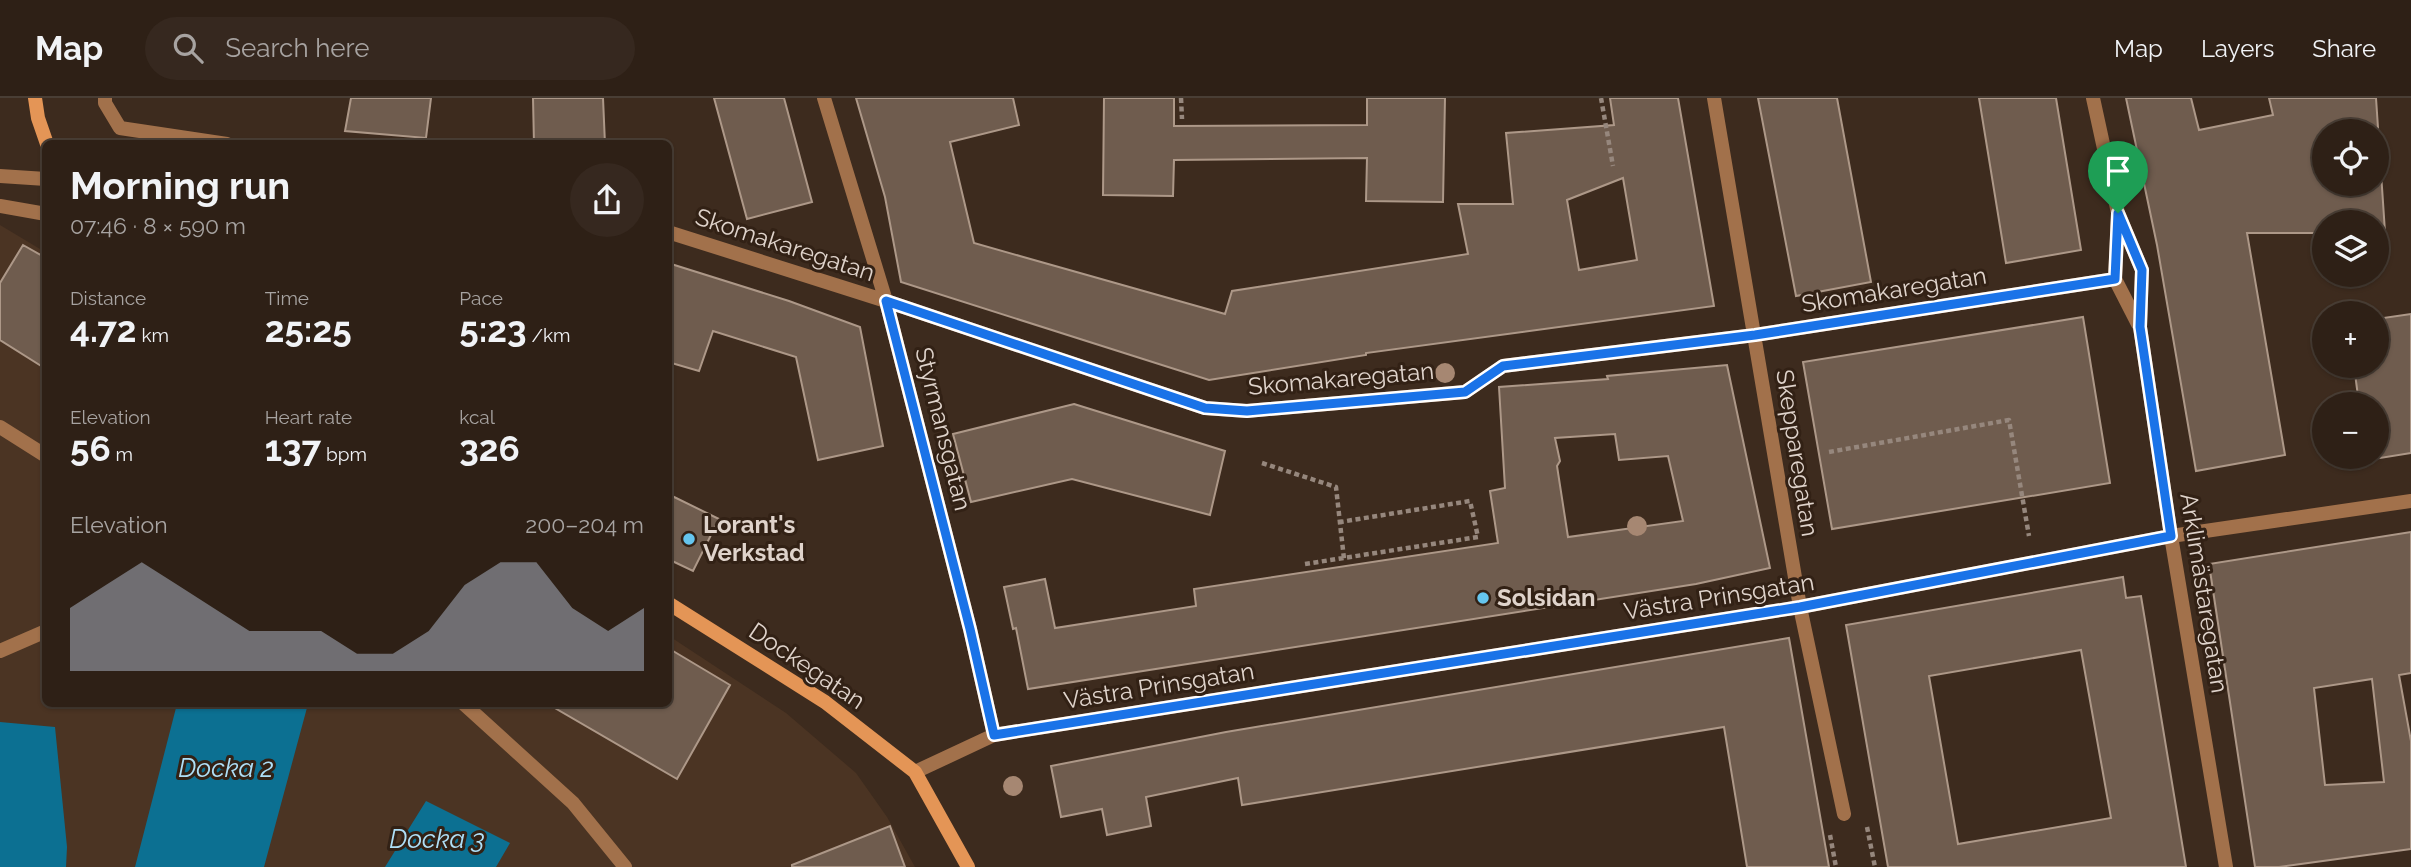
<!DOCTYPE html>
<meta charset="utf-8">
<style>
body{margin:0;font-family:Raleway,sans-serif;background:#36281f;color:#f1f3f6;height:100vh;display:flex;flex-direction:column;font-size:26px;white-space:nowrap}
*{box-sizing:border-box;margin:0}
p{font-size:23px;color:#a7a3a1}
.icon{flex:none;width:38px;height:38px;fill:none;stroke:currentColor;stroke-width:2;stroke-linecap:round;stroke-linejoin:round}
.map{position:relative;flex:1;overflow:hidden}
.drawer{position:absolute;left:42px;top:42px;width:630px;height:567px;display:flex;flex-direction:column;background:#2e2016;border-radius:10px;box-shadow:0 2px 5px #0004,0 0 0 2px #493e35}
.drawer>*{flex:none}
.tools{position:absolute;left:2312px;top:21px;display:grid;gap:14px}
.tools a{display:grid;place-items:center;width:77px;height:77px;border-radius:50%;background:#2e2016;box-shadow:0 2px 5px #0004,0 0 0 2px #493e35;font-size:35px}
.pin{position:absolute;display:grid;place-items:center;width:60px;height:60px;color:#fff;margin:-72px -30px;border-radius:50% 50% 50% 0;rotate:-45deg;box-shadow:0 0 7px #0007}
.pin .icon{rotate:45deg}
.round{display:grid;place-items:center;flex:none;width:74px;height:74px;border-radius:37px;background:#36281f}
.overview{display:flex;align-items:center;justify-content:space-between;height:119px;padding:0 28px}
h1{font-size:38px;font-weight:700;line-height:52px}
.stats{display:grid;grid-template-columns:repeat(3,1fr);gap:10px;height:119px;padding:7px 28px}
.stats div{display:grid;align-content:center}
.stats b{font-size:35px;font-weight:700}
.stats small{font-size:19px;font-weight:400}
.stats p{font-size:19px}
.chart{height:196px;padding:14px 28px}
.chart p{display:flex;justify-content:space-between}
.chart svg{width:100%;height:126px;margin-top:7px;fill:#8c9099;opacity:.7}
header{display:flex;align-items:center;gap:42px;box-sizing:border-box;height:98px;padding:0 35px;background:#2e2016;border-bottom:2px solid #493e35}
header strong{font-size:33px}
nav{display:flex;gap:38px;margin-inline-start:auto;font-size:24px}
.search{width:490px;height:63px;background:#36281f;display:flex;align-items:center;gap:18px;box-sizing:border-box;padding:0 24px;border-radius:38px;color:#a7a3a1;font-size:26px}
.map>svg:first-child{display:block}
</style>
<header>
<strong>Map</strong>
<div class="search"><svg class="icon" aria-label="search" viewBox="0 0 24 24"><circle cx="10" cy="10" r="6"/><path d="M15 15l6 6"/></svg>Search here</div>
<nav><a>Map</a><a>Layers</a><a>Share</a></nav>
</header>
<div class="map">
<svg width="2411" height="769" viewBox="0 0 2411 769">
<rect width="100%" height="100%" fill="#3d2b1e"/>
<!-- built -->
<path fill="#4b3423" d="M0 127 45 154 46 606H668L669 538 786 615 856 675 887 719 915 769H0Z"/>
<!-- water -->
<path fill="#0c7092" d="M177 606H308L264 769H135Z
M0 624 55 629 67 749 66 769H0Z
M426 703 510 745 496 769H385Z"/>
<!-- building -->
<path fill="#6f5c4e" stroke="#ad9888" stroke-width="2" fill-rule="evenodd" d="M351 0H431L426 40 345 33Z
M533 0H603L605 46H534Z
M714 0H784L812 104 747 121Z
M856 0H1013L1019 27 950 44 974 145 1225 216 1232 193 1468 156 1458 106H1513L1506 35 1614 27 1610 0H1678L1714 208 1366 255V257L1209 282 901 184 885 99ZM1623 80 1637 162 1579 172 1567 102Z
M1104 0H1174V28L1367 27V0H1445L1443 104 1366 103 1367 60 1174 62 1173 98 1103 97Z
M1758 0H1837L1871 184 1796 198Z
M1979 0H2056L2081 152 2006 165Z
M2126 0H2191L2199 32 2273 17 2269 0H2376L2385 134H2376V124H2324V135H2247L2285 357 2196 373 2157 147ZM2324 33H2376V86H2324Z
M23 147 46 160V271L0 242V185Z
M668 165 789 203 860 229 883 348 818 362 796 259 713 233 699 273 668 264Z
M2411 216V355L2368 362 2367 359H2376V306H2359L2354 268H2376V221Z
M2083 219 2110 385 1832 431 1803 264Z
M1727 267 1770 470 1696 486 1028 591 1016 530 1013 531 1004 489 1045 481 1055 530 1196 508 1194 491 1498 445 1490 393 1505 390 1499 289 1608 281 1607 278ZM1615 336 1619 362 1668 358 1683 423 1568 439 1557 368 1560 363 1555 340Z
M1074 306 1225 353 1210 417 1072 381 971 404 953 336Z
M668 396 719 421 693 473 668 461Z
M2411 434V575L2399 577 2411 643V751L2279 769H2255L2209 466ZM2372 581 2384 684 2325 687 2314 590Z
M2123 479 2126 500 2141 498 2186 769H1888L1846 527ZM2081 552 2111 720 1958 746 1929 578Z
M1789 540 1829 769H1747L1724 629 1242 707 1238 680 1146 699 1151 728 1107 737 1102 711 1061 719 1051 668 1226 634Z
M668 550 730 587 677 681 548 606H668Z
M890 728 905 769H792V767Z"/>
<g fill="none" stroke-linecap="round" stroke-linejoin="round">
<!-- path -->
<path stroke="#96877d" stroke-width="4.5" stroke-dasharray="5 3.5" stroke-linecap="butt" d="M1181 0 1182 21
M1601 0 1613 68
M1829 354 2009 322 2029 438
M1262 365 1336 389 1344 461
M1305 466 1478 439 1470 403 1340 424
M1867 729 1875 769
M1830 737 1836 769"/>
<!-- lane -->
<path stroke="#a2714b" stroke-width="14" d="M0 78 46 81
M0 108 46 116
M0 329 46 358
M0 553 46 533
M464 606 573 705 625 769"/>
<!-- street -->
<path stroke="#a2714b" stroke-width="14" d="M105 0V5L120 30 227 46
M824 0 886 203 970 531 994 637
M1714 0 1800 509 1844 716
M2093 0 2118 115 2142 172 2140 229 2171 438 2226 769
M2118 120 2115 181 2138 226
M668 134 886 203 1205 310 1246 313 1465 294 1503 268 1755 237 2115 181
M915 674 994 637 1800 509 2171 438 2411 403"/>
<!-- secondary -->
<path stroke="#e49556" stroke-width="14" d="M35 0 38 20 47 46
M668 505 825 604 915 674 968 769"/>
</g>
<!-- trees -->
<g fill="#a68772">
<circle cx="1445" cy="275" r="10"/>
<circle cx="1637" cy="428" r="10"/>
<circle cx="1013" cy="688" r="10"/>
</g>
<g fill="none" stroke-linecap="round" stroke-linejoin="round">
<!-- route casing -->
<g stroke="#fff" stroke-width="14">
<path id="route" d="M2118 115 2142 172 2140 229 2171 438 1800 509 994 637 970 531 886 203 1205 310 1247 313 1465 294 1503 268 1755 237 2115 181Z"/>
</g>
<!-- route -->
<use href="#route" stroke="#1a73e8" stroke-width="9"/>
</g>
<!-- markers -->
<g fill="#65c5ee" stroke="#322115" stroke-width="2.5">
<circle cx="689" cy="441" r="7"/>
<circle cx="1483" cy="500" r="7"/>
</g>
<g text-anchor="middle" stroke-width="6" stroke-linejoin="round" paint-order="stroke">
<!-- street labels -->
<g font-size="24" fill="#dfd3cb" stroke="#322115">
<text transform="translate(785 147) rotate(18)" y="8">Skomakaregatan</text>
<text transform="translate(1894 192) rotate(-9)" y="8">Skomakaregatan</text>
<text transform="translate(1341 281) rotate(-5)" y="8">Skomakaregatan</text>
<text transform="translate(943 331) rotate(76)" y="8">Styrmansgatan</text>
<text transform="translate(1797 355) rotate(81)" y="8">Skepparegatan</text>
<text transform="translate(2204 495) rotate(81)" y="8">Arklimästaregatan</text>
<text transform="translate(1719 499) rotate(-9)" y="8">Västra Prinsgatan</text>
<text transform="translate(807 568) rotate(34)" y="8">Dockegatan</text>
<text transform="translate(1159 588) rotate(-9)" y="8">Västra Prinsgatan</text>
</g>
<!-- poi labels -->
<g font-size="24" font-weight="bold" fill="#dfd3cb" stroke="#322115" text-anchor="start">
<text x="703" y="435">Lorant's<tspan x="703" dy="28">Verkstad</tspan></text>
<text x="1497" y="508">Solsidan</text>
</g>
<!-- water labels -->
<g font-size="26" font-style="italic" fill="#aedff7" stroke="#322115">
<text x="226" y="679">Docka 2</text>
<text x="437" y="750">Docka 3</text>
</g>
</g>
</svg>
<div class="tools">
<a><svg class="icon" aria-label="locate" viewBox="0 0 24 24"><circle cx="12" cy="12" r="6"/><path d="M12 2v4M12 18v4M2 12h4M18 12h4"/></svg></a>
<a><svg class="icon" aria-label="layers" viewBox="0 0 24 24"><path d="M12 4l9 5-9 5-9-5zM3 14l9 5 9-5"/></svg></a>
<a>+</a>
<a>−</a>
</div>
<div class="pin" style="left:2118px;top:115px;background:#1e9e55"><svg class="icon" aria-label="arrive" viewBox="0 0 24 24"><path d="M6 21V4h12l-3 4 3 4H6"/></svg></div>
<section class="drawer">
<div class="overview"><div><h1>Morning run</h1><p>07:46 · 8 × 590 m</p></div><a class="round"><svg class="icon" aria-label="share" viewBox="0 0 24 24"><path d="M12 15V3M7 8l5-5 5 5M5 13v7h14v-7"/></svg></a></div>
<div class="stats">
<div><p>Distance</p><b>4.72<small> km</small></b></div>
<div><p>Time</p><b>25:25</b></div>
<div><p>Pace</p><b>5:23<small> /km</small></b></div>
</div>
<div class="stats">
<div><p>Elevation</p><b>56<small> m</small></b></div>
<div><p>Heart rate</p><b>137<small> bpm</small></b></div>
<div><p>kcal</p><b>326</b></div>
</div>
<div class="chart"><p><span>Elevation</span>200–204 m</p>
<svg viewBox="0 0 160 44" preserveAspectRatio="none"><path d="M0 44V22L10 14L20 6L30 14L40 22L50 30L60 30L70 30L80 38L90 38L100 30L110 14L120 6L130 6L140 22L150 30L160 22V44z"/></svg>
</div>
</section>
</div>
